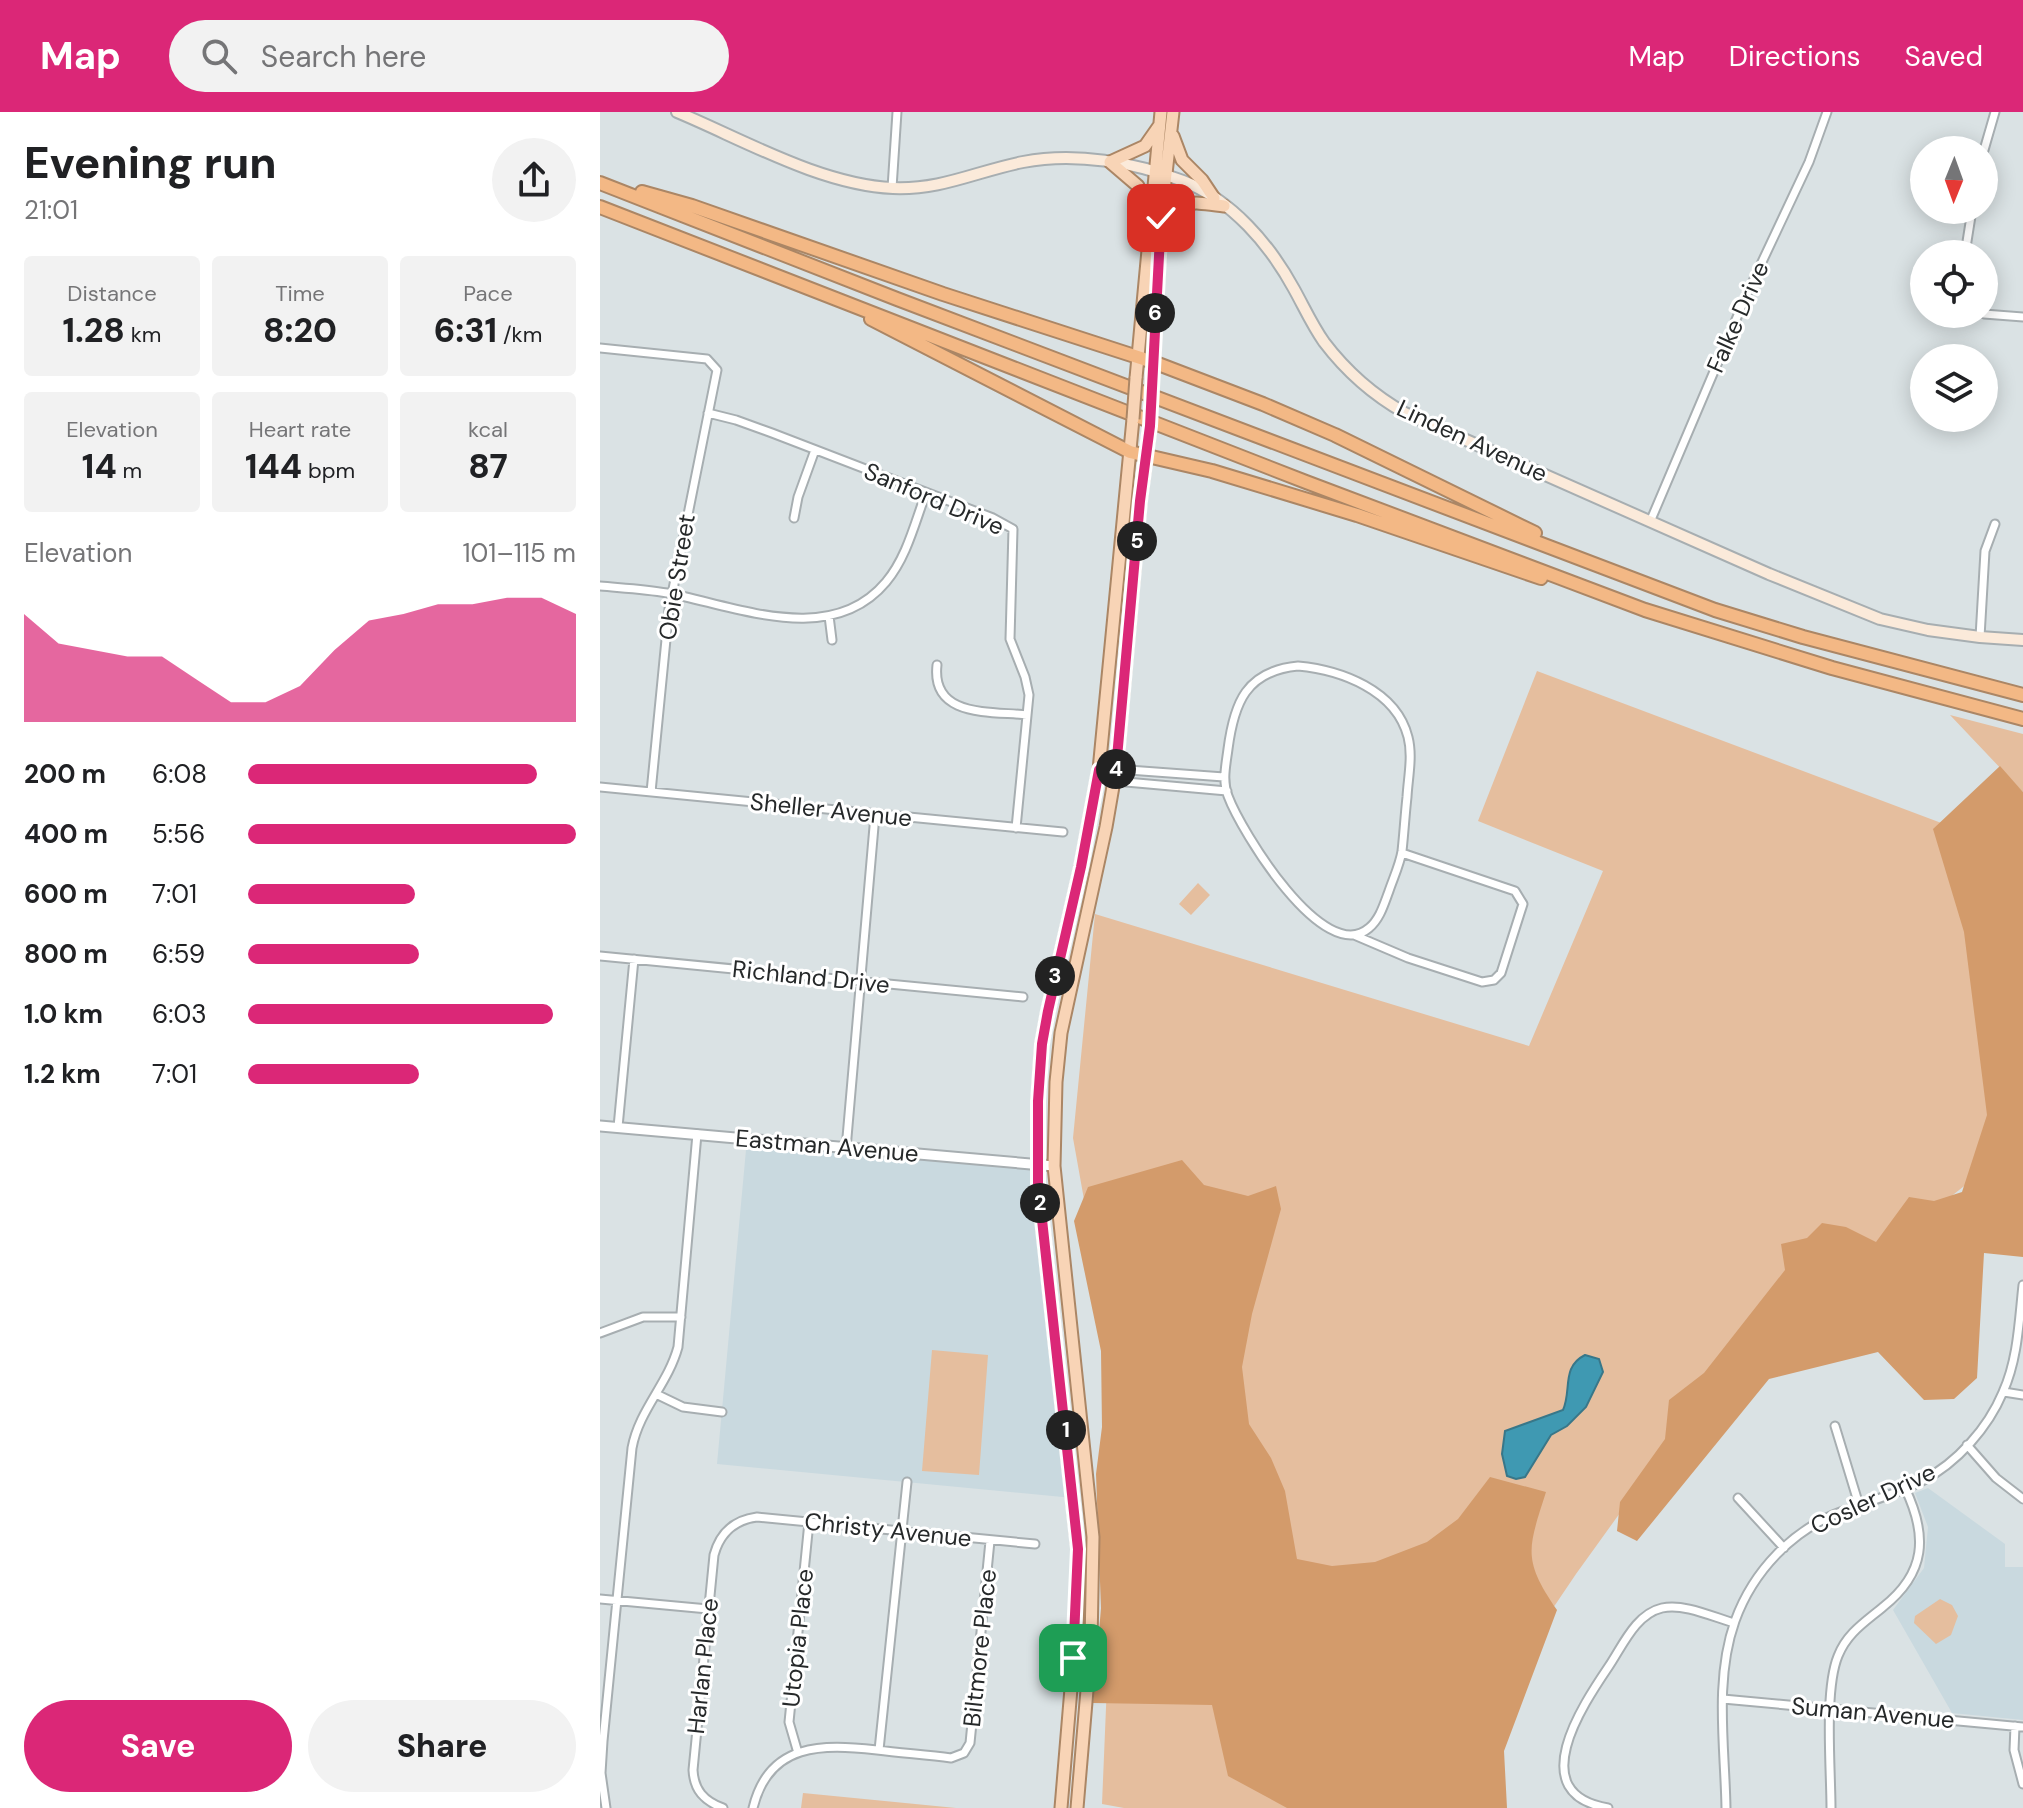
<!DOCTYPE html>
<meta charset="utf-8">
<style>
body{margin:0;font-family:"DM Sans",sans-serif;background:#f2f2f2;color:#202124;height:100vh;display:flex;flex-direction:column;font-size:30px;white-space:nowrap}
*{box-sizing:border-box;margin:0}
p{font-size:26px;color:#757577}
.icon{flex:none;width:44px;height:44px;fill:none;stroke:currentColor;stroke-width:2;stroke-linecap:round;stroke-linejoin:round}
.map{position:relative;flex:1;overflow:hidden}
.side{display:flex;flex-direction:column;background:#fff;width:600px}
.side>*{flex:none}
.needle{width:52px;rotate:181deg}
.fabs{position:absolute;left:1310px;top:24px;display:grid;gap:16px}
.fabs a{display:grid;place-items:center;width:88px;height:88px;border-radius:50%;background:#fff;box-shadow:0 4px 20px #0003;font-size:40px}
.pin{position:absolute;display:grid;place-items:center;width:68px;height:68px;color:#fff;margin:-34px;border-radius:16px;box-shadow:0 4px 12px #0006}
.km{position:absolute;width:40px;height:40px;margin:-20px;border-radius:50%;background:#222;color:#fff;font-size:22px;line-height:40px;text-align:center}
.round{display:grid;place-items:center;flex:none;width:84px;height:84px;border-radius:42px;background:#f2f2f2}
.summary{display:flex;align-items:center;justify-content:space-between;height:136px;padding:0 24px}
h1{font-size:44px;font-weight:800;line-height:60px}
.figures{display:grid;grid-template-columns:repeat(3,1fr);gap:12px;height:136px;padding:8px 24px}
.figures div{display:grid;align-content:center;border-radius:8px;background:#f2f2f2;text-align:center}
.figures b{font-size:34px;font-weight:800}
.figures small{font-size:22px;font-weight:400}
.figures p{font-size:22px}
.chart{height:224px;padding:16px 24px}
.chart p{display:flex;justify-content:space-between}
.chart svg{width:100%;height:144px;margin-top:8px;fill:#db2777;opacity:.7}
.button{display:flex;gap:16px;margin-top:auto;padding:16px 24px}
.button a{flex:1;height:92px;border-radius:48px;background:#db2777;color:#fff;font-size:32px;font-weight:800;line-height:92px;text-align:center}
.button a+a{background:#f2f2f2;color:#202124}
ul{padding:0 24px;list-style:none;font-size:26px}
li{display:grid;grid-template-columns:128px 96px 1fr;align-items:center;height:60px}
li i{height:20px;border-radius:10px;background:#db2777}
header{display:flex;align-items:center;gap:48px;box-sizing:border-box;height:112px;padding:0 40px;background:#db2777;color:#fff}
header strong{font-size:38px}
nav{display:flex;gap:44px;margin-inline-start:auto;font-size:28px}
.search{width:560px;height:72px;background:#f2f2f2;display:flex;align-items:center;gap:20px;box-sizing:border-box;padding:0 28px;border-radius:44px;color:#757577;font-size:30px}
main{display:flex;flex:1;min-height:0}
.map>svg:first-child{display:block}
</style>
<header>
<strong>Map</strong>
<div class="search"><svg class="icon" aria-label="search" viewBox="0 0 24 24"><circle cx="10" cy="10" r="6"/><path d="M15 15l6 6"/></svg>Search here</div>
<nav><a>Map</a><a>Directions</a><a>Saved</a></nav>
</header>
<main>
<section class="side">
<div class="summary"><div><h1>Evening run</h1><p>21:01</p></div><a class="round"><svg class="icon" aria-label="share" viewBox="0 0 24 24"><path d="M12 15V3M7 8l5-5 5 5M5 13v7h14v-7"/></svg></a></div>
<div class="figures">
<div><p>Distance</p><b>1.28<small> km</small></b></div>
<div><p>Time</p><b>8:20</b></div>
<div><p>Pace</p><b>6:31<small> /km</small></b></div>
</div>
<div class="figures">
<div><p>Elevation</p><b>14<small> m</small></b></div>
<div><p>Heart rate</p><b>144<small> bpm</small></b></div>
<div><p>kcal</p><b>87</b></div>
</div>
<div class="chart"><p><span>Elevation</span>101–115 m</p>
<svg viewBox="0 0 160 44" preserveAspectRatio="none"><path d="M0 44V11L10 20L20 22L30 24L40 24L50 31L60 38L70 38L80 33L90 22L100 13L110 11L120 8L130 8L140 6L150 6L160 11V44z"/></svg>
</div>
<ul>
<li><b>200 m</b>6:08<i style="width:88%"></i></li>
<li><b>400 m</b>5:56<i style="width:100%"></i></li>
<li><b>600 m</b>7:01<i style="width:51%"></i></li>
<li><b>800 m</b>6:59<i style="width:52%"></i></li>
<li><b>1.0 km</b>6:03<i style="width:93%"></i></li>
<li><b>1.2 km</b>7:01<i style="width:52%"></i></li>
</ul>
<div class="button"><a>Save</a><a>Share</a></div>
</section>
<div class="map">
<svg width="1423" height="1696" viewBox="0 0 1423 1696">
<rect width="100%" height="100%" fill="#dae2e4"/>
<!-- built -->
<path fill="#c9d9df" d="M147 1027 437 1054 473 1386 117 1352Z
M1328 1376 1405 1432V1455H1423V1608L1352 1601 1293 1498 1324 1456 1328 1415 1315 1381Z"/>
<!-- green -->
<path fill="#e5be9e" d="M937 559 1352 715 1397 1006 1378 1063 1110 1276 976 1462 818 1696H524L502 1692 519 1283 473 1026 495 802 929 934 1003 759 878 709Z
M1350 603 1423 622V680Z
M598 771 610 783 591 803 579 792Z
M332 1238 388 1243 379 1363 322 1359Z
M1340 1487 1352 1493 1358 1504 1351 1523 1336 1532 1314 1511 1315 1504Z
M203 1681 356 1696H201Z"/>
<!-- forest -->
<path fill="#d39b6b" d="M1400 654 1423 680V1145L1384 1141 1377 1266 1354 1287 1324 1288 1278 1240 1169 1267 1037 1429 1017 1419 1020 1390 1065 1327 1069 1288 1104 1261 1185 1158 1181 1132 1207 1126 1222 1111 1246 1115 1276 1130 1309 1085 1334 1089 1362 1080 1387 1003 1364 820 1333 717Z
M582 1048 604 1073 648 1084 676 1074 681 1097 652 1202 642 1255 649 1312 671 1346 685 1379 697 1447 732 1454 775 1450 827 1430 858 1407 890 1365 946 1380C928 1437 922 1447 957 1498L904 1639 907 1696H687L628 1664 612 1593 493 1591 501 1496 496 1362 502 1315 501 1239 474 1109 488 1075Z"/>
<!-- water -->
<path fill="#3f99b2" stroke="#387789" stroke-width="2" d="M985 1243 999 1247 1003 1260 986 1295 967 1314 951 1323 925 1365 916 1367 907 1364 902 1342 905 1319 963 1298C972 1278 961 1255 985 1243Z"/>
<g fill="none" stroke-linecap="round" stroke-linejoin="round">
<!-- minor casing -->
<g stroke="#a7aeb1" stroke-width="11">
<path id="minor" d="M1384 38 1395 0
M292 76 297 0
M1365 142 1372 98
M1384 202 1423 205
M0 236 107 247 117 258 69 497 51 680
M108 301 136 308 172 321 393 406 413 417 410 527 425 565 429 583 416 716
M194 406 198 385 215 338
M1050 410 1146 184 1209 50 1227 0
M0 474C22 476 45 477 67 481 136 494 231 536 286 470 307 445 315 410 326 381
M229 504 232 528
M1380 525 1385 439 1395 412
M337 553C331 606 391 599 427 603
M698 554C741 558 796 578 808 625 813 644 808 666 807 685 805 703 804 721 802 739 800 752 793 767 789 779 784 792 780 807 769 816 724 855 641 719 628 684 622 668 626 653 628 637 634 591 646 559 698 554Z
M515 657 624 665
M499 658 526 670 627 679
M0 675 463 720
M754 823 808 846 882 870 894 868 901 861 923 792 915 779 802 741
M0 844 423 885
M18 1015 34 847
M246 1037 275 703
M0 1221 43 1205H81
M1404 1280 1423 1283
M56 1282 83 1295 122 1300
M1235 1314 1259 1393
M1367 1333 1396 1366 1423 1387
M1138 1386 1184 1436
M0 1487 108 1497
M1123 1587 1423 1615
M1415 1614 1414 1638 1423 1672
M279 1638 307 1370
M198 1641 189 1610 209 1410
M6 1696 1 1661 3 1629 32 1336C39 1298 68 1272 78 1235L97 1022
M123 1696C104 1689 94 1678 93 1658L114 1443C120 1421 134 1408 157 1405L435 1432
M153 1696C169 1630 223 1632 277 1638 302 1641 327 1643 351 1646L364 1641 370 1631 390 1429
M1008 1696C923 1682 982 1594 1009 1554 1023 1533 1036 1502 1062 1496 1084 1491 1113 1505 1134 1511
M1126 1696C1125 1635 1114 1568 1135 1509 1153 1459 1193 1417 1243 1399 1269 1389 1297 1382 1322 1369 1357 1351 1388 1316 1403 1280 1418 1247 1419 1209 1423 1173
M1231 1696C1231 1657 1224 1578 1238 1544 1247 1521 1265 1510 1283 1495 1326 1461 1328 1424 1305 1376"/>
</g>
<!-- tertiary casing -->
<g stroke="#a7aeb1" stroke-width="13">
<path id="tertiary" d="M0 1014 454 1054"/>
</g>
<!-- secondary casing -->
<g stroke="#a7aeb1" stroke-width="14">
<path id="secondary" d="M77 0C142 27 221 73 293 76 342 78 377 59 423 50 475 40 534 50 583 69 632 88 670 133 694 177 704 195 712 213 724 230 746 259 773 283 805 301L1169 462 1280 507 1328 518 1380 525 1423 528"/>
</g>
<!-- primary casing -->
<g stroke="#ab8665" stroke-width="15">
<path id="primary" d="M573 24 582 48 602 68 614 86
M549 103 538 74 510 50 545 34 559 14
M563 118C579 85 592 90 624 94
M536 266 561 0
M552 271 561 106 573 0
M461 1696 477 1505 478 1437 438 1071V989L442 932 448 899 481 755 499 658 533 307
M477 1696 491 1531 493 1425 454 1054 456 970 461 921 506 715 516 657 540 389 550 314"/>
</g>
<!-- motorway casing -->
<g stroke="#ab8665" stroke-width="16">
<path id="motorway" d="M0 71 297 187 1115 498 1203 525 1423 583
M42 80 92 94 343 182 553 250 663 292 735 323 935 421
M0 95 706 370 1045 498 1232 556 1423 607
M271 207 530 340 612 359 757 403 941 466"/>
</g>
<!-- minor -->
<use href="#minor" stroke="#fff" stroke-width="7"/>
<!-- tertiary -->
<use href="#tertiary" stroke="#fff" stroke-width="9"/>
<!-- secondary -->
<use href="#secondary" stroke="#fbeada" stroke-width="10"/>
<!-- primary -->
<use href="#primary" stroke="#f8d4b6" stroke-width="11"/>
<!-- motorway -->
<use href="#motorway" stroke="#f3b885" stroke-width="12"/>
<!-- primary-bridge casing -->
<g stroke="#ab8665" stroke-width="15" stroke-linecap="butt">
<path id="primary-bridge" d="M533 307 536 266
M550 314 552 271"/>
</g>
<!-- primary-bridge -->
<use href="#primary-bridge" stroke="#f8d4b6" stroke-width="11"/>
</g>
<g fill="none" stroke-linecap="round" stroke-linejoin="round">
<!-- route casing -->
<g stroke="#fff" stroke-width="16">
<path id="route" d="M473 1546 478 1437 438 1071V989L442 932 448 899 481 755 499 658 516 657 540 389 550 314 561 106"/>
</g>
<!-- route -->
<use href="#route" stroke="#db2777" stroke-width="10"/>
</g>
<g text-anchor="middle" stroke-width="6" stroke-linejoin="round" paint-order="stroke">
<!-- street labels -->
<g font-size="24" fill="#26292a" stroke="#fff">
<text transform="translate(1138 205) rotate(-66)" y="8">Falke Drive</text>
<text transform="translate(872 329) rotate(25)" y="8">Linden Avenue</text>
<text transform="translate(334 387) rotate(23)" y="8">Sanford Drive</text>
<text transform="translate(77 465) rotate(-81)" y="8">Obie Street</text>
<text transform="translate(231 698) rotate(6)" y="8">Sheller Avenue</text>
<text transform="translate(211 865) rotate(6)" y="8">Richland Drive</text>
<text transform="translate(227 1034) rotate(5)" y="8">Eastman Avenue</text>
<text transform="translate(1273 1387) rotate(-25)" y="8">Cosler Drive</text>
<text transform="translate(288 1418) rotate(6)" y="8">Christy Avenue</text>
<text transform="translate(198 1526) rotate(-84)" y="8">Utopia Place</text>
<text transform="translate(380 1536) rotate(-84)" y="8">Biltmore Place</text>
<text transform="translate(103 1554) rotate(-84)" y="8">Harlan Place</text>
<text transform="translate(1273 1601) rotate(5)" y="8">Suman Avenue</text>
</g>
</g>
</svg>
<div class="fabs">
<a><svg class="needle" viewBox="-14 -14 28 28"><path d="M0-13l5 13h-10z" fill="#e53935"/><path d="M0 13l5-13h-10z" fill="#757577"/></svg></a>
<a><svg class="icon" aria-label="locate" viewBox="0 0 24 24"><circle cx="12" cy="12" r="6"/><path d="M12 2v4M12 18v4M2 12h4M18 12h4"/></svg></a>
<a><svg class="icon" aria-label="layers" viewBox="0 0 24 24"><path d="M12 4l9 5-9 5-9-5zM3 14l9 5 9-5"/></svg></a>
</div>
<div class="pin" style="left:473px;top:1546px;background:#1e9e55"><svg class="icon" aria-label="arrive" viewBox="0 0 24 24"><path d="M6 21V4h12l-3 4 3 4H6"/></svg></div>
<div class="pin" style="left:561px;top:106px;background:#d93025"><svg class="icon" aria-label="check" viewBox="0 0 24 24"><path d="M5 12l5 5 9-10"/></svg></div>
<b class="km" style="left:466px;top:1318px">1</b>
<b class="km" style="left:440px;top:1091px">2</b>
<b class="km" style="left:455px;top:864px">3</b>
<b class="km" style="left:516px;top:657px">4</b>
<b class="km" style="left:537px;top:429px">5</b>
<b class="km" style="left:555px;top:201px">6</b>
</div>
</main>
